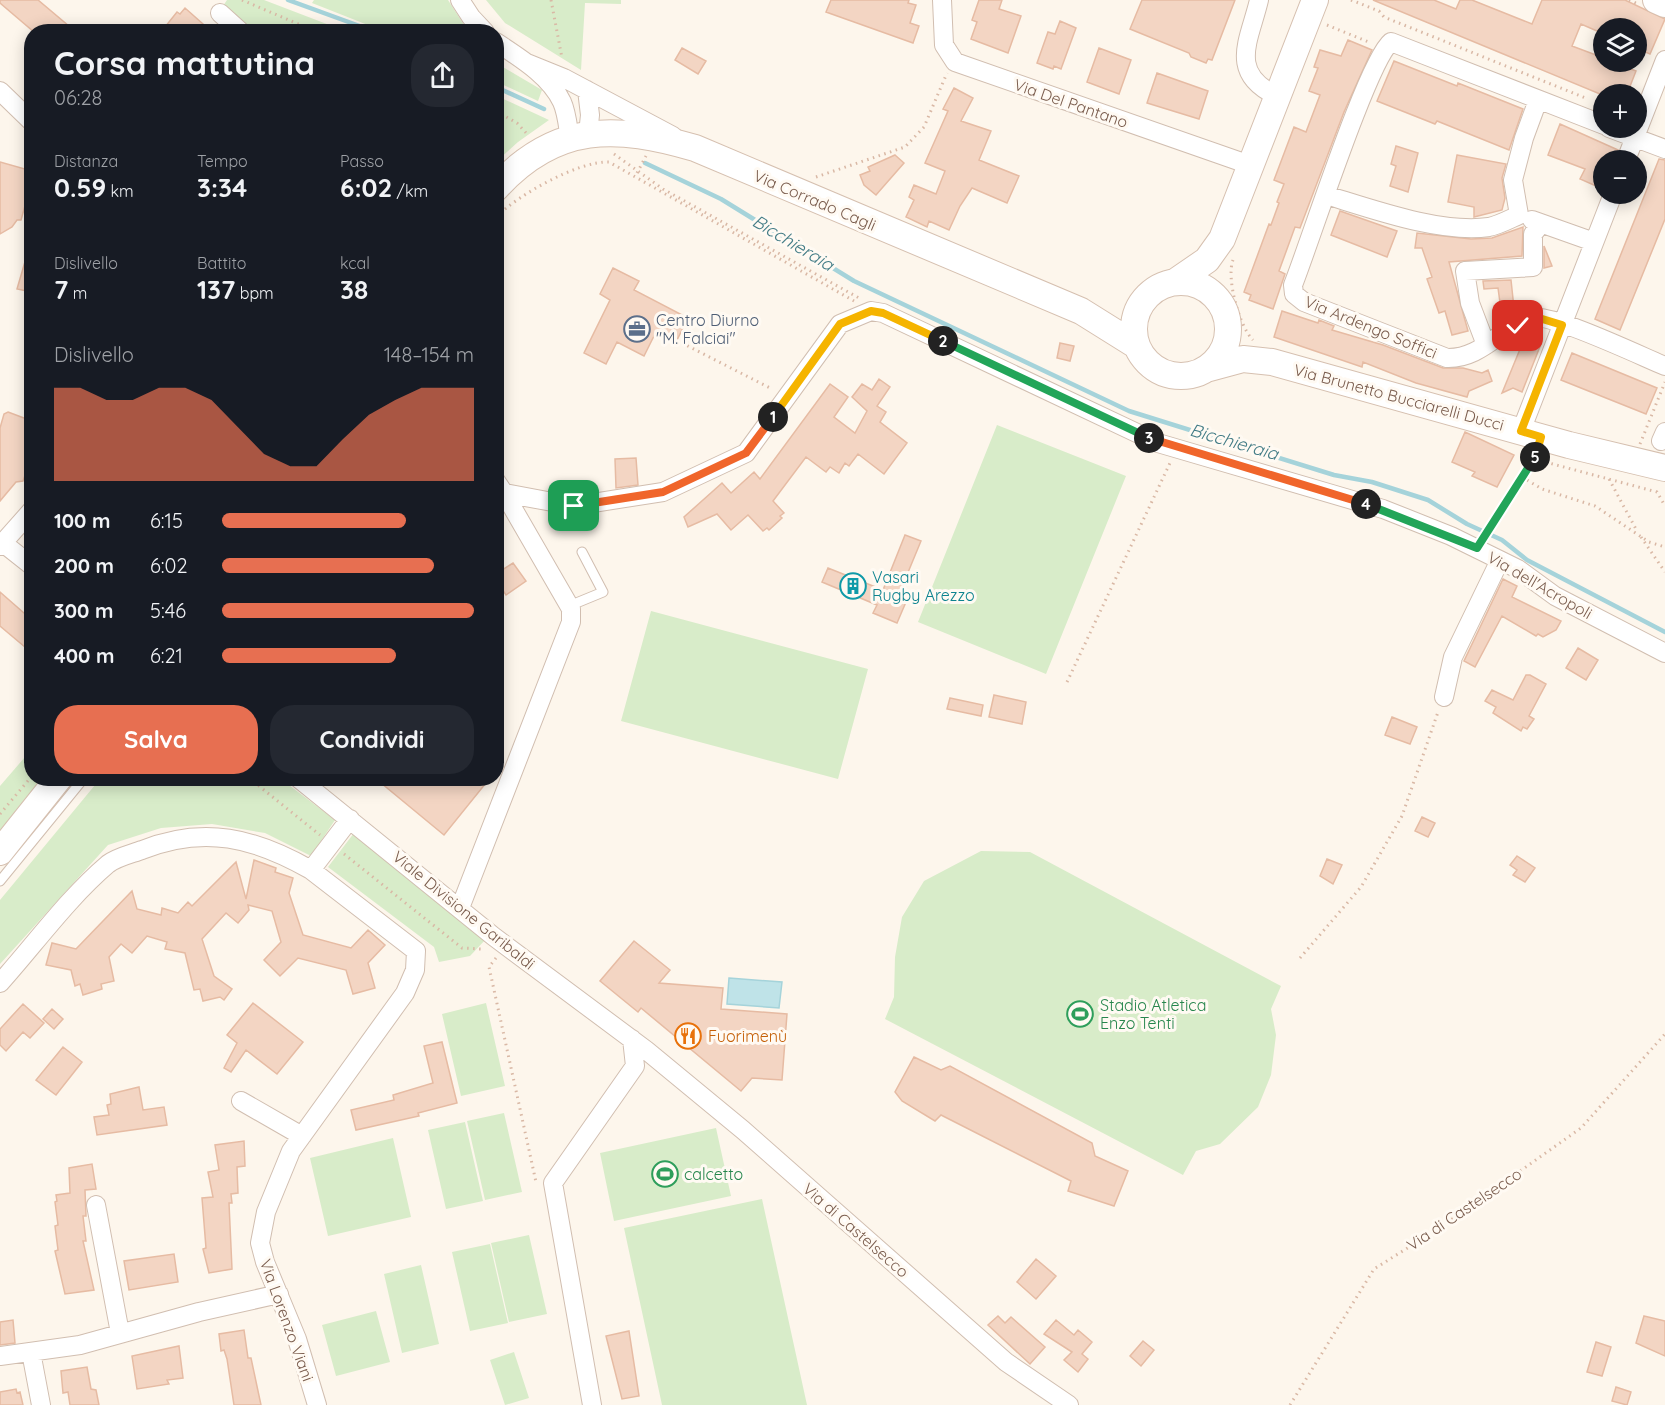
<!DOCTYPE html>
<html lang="it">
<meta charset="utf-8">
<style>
body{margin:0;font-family:Quicksand,sans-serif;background:#242831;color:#f1f3f6;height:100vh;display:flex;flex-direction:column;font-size:22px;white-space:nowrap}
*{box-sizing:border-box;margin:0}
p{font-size:20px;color:#9ea1a6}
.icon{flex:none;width:33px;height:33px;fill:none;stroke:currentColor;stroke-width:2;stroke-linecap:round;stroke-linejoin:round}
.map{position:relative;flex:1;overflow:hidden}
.sheet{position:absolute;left:24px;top:24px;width:480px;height:762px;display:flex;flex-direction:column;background:#171b24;border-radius:24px;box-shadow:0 3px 15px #0003}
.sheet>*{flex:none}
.controls{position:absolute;left:1593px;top:18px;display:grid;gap:12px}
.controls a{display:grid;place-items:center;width:54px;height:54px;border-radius:50%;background:#171b24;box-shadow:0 3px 15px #0003;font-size:30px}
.pin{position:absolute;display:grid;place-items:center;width:51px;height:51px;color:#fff;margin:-26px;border-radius:12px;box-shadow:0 3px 9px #0006}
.km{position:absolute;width:30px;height:30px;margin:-15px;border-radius:50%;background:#222;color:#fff;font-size:16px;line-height:30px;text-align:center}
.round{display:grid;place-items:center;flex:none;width:63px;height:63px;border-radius:24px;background:#242831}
.overview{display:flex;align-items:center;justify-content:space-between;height:102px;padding:0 30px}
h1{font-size:33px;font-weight:700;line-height:45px}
.figures{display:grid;grid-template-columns:repeat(3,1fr);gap:9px;height:102px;padding:6px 30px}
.figures div{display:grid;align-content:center}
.figures b{font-size:26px;font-weight:700}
.figures small{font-size:16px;font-weight:400}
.figures p{font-size:16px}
.chart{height:168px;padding:12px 30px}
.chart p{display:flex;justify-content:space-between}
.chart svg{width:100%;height:108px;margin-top:6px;fill:#e76f51;opacity:.7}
.primary-button{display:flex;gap:12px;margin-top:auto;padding:12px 30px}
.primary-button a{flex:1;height:69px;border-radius:24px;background:#e76f51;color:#fff;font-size:24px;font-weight:700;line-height:69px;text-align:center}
.primary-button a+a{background:#242831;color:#f1f3f6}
ul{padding:0 30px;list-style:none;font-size:20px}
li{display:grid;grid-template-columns:96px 72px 1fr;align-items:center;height:45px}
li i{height:15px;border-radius:8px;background:#e76f51}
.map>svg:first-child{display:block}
</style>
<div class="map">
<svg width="1665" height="1405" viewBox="0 0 1665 1405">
<rect width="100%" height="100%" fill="#fdf6ec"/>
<!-- green -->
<path fill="#d8ecc9" d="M227 0H264L345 31H254L223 6Z
M314 0H448L468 31H383L312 3Z
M486 0H621V4L585 3 581 70 505 23Z
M496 63 542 90 538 101 497 82Z
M497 96 549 120 518 142 497 161Z
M997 425 1126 476 1046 674 918 622Z
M651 611 868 669 838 779 621 721Z
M31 750 32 778 43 779 0 830V786Z
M100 779H281L335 820 311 856 265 833 212 824 161 828 108 845 0 964V900Z
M354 833 486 939 470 956 439 962 434 947 328 867Z
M981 851 1030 852 1281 986 1271 1009 1276 1035 1271 1075 1258 1107 1220 1144 1196 1151 1183 1175 885 1019 894 997 895 957 902 917 924 881Z
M486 1003 505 1086 461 1096 442 1014Z
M504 1113 522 1192 485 1200 467 1121Z
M465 1122 483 1201 446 1209 428 1130Z
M716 1128 731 1196 614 1221 600 1153Z
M393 1138 411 1217 328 1236 310 1158Z
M762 1199 807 1405H662L624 1228Z
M529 1235 547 1314 509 1322 491 1243Z
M490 1244 508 1323 470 1331 452 1252Z
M421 1265 439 1344 402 1353 384 1274Z
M376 1311 390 1362 336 1376 322 1325Z
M514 1352 529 1398 505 1405 490 1360Z"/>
<!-- water -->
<path fill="#bfe3e8" stroke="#a5d3da" stroke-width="1.5" d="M729 978 782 982 779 1008 727 1004Z"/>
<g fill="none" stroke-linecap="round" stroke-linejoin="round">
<!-- stream -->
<path stroke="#a5d3da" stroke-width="4.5" d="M288 0 376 32
M496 87 544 109
M645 163 721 199 854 281 1129 411 1334 475 1372 482 1428 500 1467 524 1502 540 1527 560 1665 632"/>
</g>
<!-- building -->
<path fill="#f3d5c3" stroke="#e6bba3" stroke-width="1.5" d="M0 0H38L76 32H34L0 3Z
M831 0H909L908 3 916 5 910 23 919 26 913 43 826 12Z
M979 0H1002L999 9 1021 16 1008 53 971 39 977 22 972 20Z
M1142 0H1235L1212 60 1208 59 1206 63 1191 57 1189 53 1130 29Z
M1373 0H1434L1456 9 1460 0H1472L1532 24 1542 0H1625L1665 19 1650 54 1636 48V28H1604V34L1581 24 1572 46 1604 58V62H1612L1636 71 1627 94H1600Z
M185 8 212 32H161L177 12 180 14Z
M1060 21 1076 28 1061 69 1054 66 1053 69 1037 63 1048 32 1055 34Z
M1348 40 1372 50 1344 112 1300 228 1295 227 1279 271 1285 274 1273 309 1249 300 1251 295 1244 292 1269 224 1271 225 1279 203 1277 202 1284 184 1274 180 1294 127 1306 132 1320 95 1309 91 1318 68 1314 67 1320 50 1341 56Z
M682 48 706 61 698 74 675 60Z
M1099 48 1131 60 1119 94 1087 82Z
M1394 61 1457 86 1458 83 1523 109 1509 150 1437 121 1435 124 1377 101Z
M1157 73 1208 91 1199 119 1147 103Z
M954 88 973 98 961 121 991 131 979 160 1019 176 1007 203 972 188 960 206 949 230 929 221 927 227 906 217 914 200 909 197 914 185 936 194 945 171 925 163 948 111 943 109Z
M1560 124 1618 150 1615 160H1604L1603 189 1580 179 1585 169 1548 155Z
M1396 146 1418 153 1408 192 1390 186 1396 166 1391 164Z
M895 155 904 163 876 195 864 185 860 175 870 171 868 167Z
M1457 155 1506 164 1502 178 1505 198 1502 210 1474 217V207L1448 202Z
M1659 159 1665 160V219L1620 330 1595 319Z
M0 162 32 171V208L25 206 21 220H17L12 227 0 234Z
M1340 211 1397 231 1387 257 1331 235Z
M1523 227 1522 256 1449 262 1468 331 1452 335 1445 311 1439 313 1427 279 1432 277 1422 248H1415L1417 233 1471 239 1492 238Z
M1544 246 1552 266 1544 268Z
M29 248H32V292L17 289Z
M613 268 639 281 634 290 688 318 677 340 657 330 644 356 617 342 606 364 584 353 610 300 600 294Z
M1511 280 1514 308 1501 310 1498 288 1484 289 1483 281Z
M1282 311 1318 323 1319 320 1334 326 1332 330 1383 345 1443 368H1463L1482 373 1488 370 1492 381 1469 391 1467 397 1416 383 1363 362 1362 367 1274 337Z
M1525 337 1541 344 1522 392 1513 388 1502 393Z
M1060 343 1074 346 1070 361 1057 358Z
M1572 353 1657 388 1646 414 1561 380Z
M879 379 890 387 877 406 886 412 880 422 907 443 884 474 858 454 849 466 845 463 839 473 830 467 826 472 806 457 773 501 784 513 780 516 782 518 769 530 767 528 763 531 748 515 731 530 717 514 688 527 684 517 722 483 731 493 754 472 760 479 830 384 848 397 834 417 855 433 867 411 852 397 862 384 872 390Z
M8 412 32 421V456L23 481 16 482 0 501V428L4 414Z
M1465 432 1514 455 1497 487 1472 476 1475 472 1452 462Z
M636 458 638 485 616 488 615 459Z
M905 535 921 541 897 599 906 602 897 623 873 613 877 605 822 582 828 568 883 590Z
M513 563 526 581 506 595 496 580V574Z
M1503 579 1517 586 1512 597 1561 621 1556 630 1543 637 1538 634 1536 636 1502 616 1475 667 1464 661Z
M0 592 32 620V653L0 626Z
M1578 648 1598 660 1586 680 1566 668Z
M1526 675H1530L1546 684 1529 716 1534 719 1527 729 1523 727 1521 731 1493 713 1496 707 1485 701 1492 690 1513 700Z
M994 695 1026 702 1022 724 989 717Z
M950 698 983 705 981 716 947 709Z
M1392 717 1417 727 1410 744 1385 735Z
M375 778H490L444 835Z
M1422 817 1435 823 1428 837 1415 831Z
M1517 856 1535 868 1525 882 1513 875 1517 870 1510 865Z
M1327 859 1342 865 1333 884 1320 876Z
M254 860 276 868 275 872 293 878 289 893 303 935 351 948 368 930 385 945 368 963 375 988 353 994 346 970 298 958 280 976 264 960 281 942 272 911 248 905 249 910 238 923 226 913 202 939 214 976 232 989 224 1000 220 997 203 1001 200 989 194 990 185 953 165 949 167 942 147 936 132 953 121 944 109 957 114 981 101 984 102 989 83 995 80 984 75 986 71 970 46 965 52 943 76 949 132 891 137 909 161 915 162 908 178 913 188 902 192 906 236 862 246 899Z
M634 941 670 970 659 983 723 988 721 1009 787 1014 782 1080 752 1078 741 1091 641 1008 638 1012 600 981Z
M253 1003 303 1042 277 1074 246 1050 231 1072 224 1068 237 1043 227 1035Z
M23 1004 44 1023 30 1038 23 1032 6 1051 0 1045V1029Z
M52 1009 63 1019 54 1029 43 1019Z
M442 1042 457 1103 418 1113 419 1116 356 1130 351 1110 394 1100 393 1095 433 1083 424 1046Z
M63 1047 82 1062 56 1095 36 1080Z
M914 1057 941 1070 950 1066 1092 1143 1095 1156 1128 1171 1114 1206 1068 1191 1071 1181 941 1115 935 1121 902 1101 895 1092Z
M139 1087 143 1110 164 1107 167 1125 97 1135 94 1117 109 1115 107 1105 111 1104 110 1094Z
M244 1141 245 1166 237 1167 238 1193 231 1194 232 1203H229L232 1269 209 1273 203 1249 206 1248 202 1198 213 1197 208 1172 219 1170 215 1145Z
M92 1164 96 1189 85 1190 86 1216H83L86 1241H83L94 1290 65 1294 55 1251 58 1250 55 1226 58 1225 55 1202 57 1201 56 1195 70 1193 69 1168Z
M174 1254 178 1282 129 1290 124 1261Z
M1036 1259 1056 1276 1036 1299 1017 1282Z
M998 1316 1005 1323 1011 1317 1045 1347 1030 1364 988 1325Z
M1644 1316 1665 1321V1356L1636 1343Z
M13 1320 15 1343 0 1345V1322Z
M1056 1320 1074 1335 1078 1330 1092 1342 1082 1354 1088 1359 1078 1372 1064 1360 1072 1352 1044 1334Z
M244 1330 248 1358H251L261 1405H234L227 1359 224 1350 221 1351 219 1334Z
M629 1331 639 1396 622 1399 606 1336Z
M1143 1341 1154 1350 1141 1366 1130 1356Z
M1596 1342 1611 1347 1602 1376 1587 1372Z
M179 1346 183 1378 167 1380 169 1384 137 1389 132 1356Z
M87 1367 91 1389 96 1390 99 1405H70L68 1392 63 1393 61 1371Z
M1616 1387 1631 1392 1627 1405 1612 1401Z
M16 1389 17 1393 20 1392 23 1405H0V1392Z"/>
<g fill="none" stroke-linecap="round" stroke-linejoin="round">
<!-- service casing -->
<g stroke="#d1beb0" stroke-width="11">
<path id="service" d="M569 606 603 592 582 552
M0 881 84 778"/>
</g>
<!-- minor casing -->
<g stroke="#d1beb0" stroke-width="20">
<path id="minor" d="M460 0 471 17 485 32
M942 0 944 45 955 62 1250 165
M1259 0C1250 39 1227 73 1277 96
M220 13 241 32
M496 42C520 58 550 76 562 102 567 113 568 128 570 139
M527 63 564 78 673 136
M587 90 590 115 588 134
M0 91 32 122
M1604 125 1391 42C1368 60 1309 245 1293 285L1294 294 1304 302 1447 358C1483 359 1502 325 1534 318 1553 314 1643 357 1665 366
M1609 128 1665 149
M1626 160 1665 60
M1326 195C1372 209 1441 234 1489 227 1499 225 1510 219 1519 215L1513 180 1524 138 1538 100
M1532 220 1594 242
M1486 345 1470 303 1465 271 1533 267V234L1541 224
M1521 431 1613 194
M1661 441 1665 432
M496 481 504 493 574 506 663 492 746 453 840 324 871 311 883 313 1158 443 1383 509 1451 536 1518 569 1555 596 1665 653
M3 543 32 566
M0 546 32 510
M1444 697 1453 657 1500 560
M298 778 493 936 646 1050 743 1130 1006 1362 1069 1405
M311 870 416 951 415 970 405 993 291 1151 266 1212 260 1243 265 1262 297 1339 317 1405
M460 908 571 622V609L504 493
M0 983C35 944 68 898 108 864 117 857 131 854 142 850 204 825 255 838 311 870L350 819
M241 1101 302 1136
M96 1205 120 1333
M31 1352 41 1405
M0 1356 80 1345 199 1312 279 1294
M592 1405 553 1183 635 1066 632 1039"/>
</g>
<!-- secondary casing -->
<g stroke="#d6c0b0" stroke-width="28">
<path id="secondary" d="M1656 0 1665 4
M496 188C556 122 617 125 695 148L1081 311 1137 346
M1175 282 1207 260 1222 239 1315 0
M1134 329a47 47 0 1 1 94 0a47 47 0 1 1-94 0Z
M1206 369 1243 359 1272 362 1569 445 1665 468
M0 852 59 778"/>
</g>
<!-- path -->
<path stroke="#d9b8a5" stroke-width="3" stroke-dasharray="1.5 4.5" stroke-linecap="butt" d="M242 0 317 32
M551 0 562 58
M1351 0 1379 11 1384 17 1588 99
M1629 0 1638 4
M1327 25 1371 43
M496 111 517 123 528 135
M614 154 663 189 859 298
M637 173 646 156
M816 177 905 147 924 127 947 73
M496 217C518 195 578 161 609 162L854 301
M1233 260C1226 278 1239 326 1253 340
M682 343 772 389
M1640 444 1665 382
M1534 459 1657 492 1665 506
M1522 477 1542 489 1595 506 1649 542 1665 547
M1609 479 1637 531
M1484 536 1534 459
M1641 537 1665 572
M1067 682 1170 463
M249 778 320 835
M0 814 32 776
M344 854 462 948 481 949
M496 958 489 967 536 1182
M1300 958 1361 887 1402 816 1438 712
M1290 1405 1374 1269 1441 1227 1581 1128 1665 1034"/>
<!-- service -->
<use href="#service" stroke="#fff" stroke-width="9"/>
<!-- minor -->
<use href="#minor" stroke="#fff" stroke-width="18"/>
<!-- secondary -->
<use href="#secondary" stroke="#fff" stroke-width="26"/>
</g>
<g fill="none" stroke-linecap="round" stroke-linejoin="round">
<!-- split-1 casing -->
<g stroke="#fff" stroke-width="12">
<path id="split-1" d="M574 506 663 492 746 453 773 417"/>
</g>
<!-- split-2 casing -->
<g stroke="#fff" stroke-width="12">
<path id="split-2" d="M773 417 840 324 871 311 883 313 943 341"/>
</g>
<!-- split-3 casing -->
<g stroke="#fff" stroke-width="12">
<path id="split-3" d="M943 341 1149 438"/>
</g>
<!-- split-4 casing -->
<g stroke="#fff" stroke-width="12">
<path id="split-4" d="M1149 438 1366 504"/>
</g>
<!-- split-5 casing -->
<g stroke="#fff" stroke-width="12">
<path id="split-5" d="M1366 504 1477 548 1535 457"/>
</g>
<!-- split-6 casing -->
<g stroke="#fff" stroke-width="12">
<path id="split-6" d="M1518 326 1539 318 1562 325 1521 431 1541 437 1535 457"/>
</g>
<!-- split-1 -->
<use href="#split-1" stroke="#f0652b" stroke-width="8"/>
<!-- split-2 -->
<use href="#split-2" stroke="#f5b400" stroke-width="8"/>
<!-- split-3 -->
<use href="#split-3" stroke="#22a559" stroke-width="8"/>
<!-- split-4 -->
<use href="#split-4" stroke="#f0652b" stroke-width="8"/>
<!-- split-5 -->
<use href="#split-5" stroke="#22a559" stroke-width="8"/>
<!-- split-6 -->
<use href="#split-6" stroke="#f5b400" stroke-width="8"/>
</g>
<!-- icons -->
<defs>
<g id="office-ring" transform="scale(1.35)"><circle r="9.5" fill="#fffaf3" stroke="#5c6f8a" stroke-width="1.5"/><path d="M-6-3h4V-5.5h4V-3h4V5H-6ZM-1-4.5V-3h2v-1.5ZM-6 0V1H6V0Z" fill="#5c6f8a"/></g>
<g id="building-ring" transform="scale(1.35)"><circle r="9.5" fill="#fffaf3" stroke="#0f9aa8" stroke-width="1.5"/><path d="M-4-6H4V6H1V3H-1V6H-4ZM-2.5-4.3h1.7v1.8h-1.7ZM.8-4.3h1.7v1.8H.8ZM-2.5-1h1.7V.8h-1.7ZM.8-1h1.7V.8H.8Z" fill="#0f9aa8"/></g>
<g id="stadium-ring" transform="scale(1.35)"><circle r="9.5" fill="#fffaf3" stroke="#2e9e5b" stroke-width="1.5"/><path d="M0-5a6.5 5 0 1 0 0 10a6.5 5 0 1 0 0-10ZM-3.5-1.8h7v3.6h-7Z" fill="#2e9e5b"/></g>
<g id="restaurant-ring" transform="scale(1.35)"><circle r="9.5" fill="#fffaf3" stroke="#e8710a" stroke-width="1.5"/><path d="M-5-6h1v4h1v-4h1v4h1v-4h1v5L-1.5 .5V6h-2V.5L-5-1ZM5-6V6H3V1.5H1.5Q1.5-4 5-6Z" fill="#e8710a"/></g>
</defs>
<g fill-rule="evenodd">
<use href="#office-ring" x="637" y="329"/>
<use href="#building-ring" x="853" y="586"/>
<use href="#stadium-ring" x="1080" y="1014"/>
<use href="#restaurant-ring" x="688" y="1036"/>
<use href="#stadium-ring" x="665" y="1174"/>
</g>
<g text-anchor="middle" stroke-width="6" stroke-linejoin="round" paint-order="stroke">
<!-- street labels -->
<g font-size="16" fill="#7a5c4d" stroke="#fffaf3">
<text transform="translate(1071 103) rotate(19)" y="6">Via Del Pantano</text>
<text transform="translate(815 200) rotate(23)" y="6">Via Corrado Cagli</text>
<text transform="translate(1371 327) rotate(22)" y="6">Via Ardengo Soffici</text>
<text transform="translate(1399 397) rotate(15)" y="6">Via Brunetto Bucciarelli Ducci</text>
<text transform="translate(1540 585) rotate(30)" y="6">Via dell'Acropoli</text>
<text transform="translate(464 910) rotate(39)" y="6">Viale Divisione Garibaldi</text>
<text transform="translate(1464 1209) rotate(-34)" y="6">Via di Castelsecco</text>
<text transform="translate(856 1230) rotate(41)" y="6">Via di Castelsecco</text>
<text transform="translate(287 1320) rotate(70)" y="6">Via Lorenzo Viani</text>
</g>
<!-- service labels -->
<g font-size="16" fill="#4e5e75" stroke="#fffaf3" text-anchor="start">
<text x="656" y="326">Centro Diurno<tspan x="656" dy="18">"M. Falciai"</tspan></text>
</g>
<!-- culture labels -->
<g font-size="16" fill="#0d838f" stroke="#fffaf3" text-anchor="start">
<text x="872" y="583">Vasari<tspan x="872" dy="18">Rugby Arezzo</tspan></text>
</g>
<!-- leisure labels -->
<g font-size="16" fill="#27864d" stroke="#fffaf3" text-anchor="start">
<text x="1100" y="1011">Stadio Atletica<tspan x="1100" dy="18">Enzo Tenti</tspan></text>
<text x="684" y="1180">calcetto</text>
</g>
<!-- food labels -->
<g font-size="16" fill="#c56008" stroke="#fffaf3" text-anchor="start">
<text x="708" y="1042">Fuorimenù</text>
</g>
<!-- water labels -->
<g font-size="18" font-style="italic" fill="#437c86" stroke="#fffaf3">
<text transform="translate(793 243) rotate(31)" y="6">Bicchieraia</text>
<text transform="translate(1234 442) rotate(16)" y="6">Bicchieraia</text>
</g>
</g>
</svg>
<div class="controls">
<a><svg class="icon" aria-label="layers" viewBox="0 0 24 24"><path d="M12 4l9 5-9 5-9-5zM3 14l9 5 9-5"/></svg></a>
<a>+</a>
<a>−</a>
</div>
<div class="pin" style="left:574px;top:506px;background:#1e9e55"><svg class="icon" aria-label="arrive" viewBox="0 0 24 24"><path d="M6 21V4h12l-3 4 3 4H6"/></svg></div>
<div class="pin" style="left:1518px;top:326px;background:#d93025"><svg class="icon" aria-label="check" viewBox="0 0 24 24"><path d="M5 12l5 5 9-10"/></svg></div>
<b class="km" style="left:773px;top:417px">1</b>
<b class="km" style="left:943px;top:341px">2</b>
<b class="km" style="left:1149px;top:438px">3</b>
<b class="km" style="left:1366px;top:504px">4</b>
<b class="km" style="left:1535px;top:457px">5</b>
<section class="sheet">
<div class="overview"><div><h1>Corsa mattutina</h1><p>06:28</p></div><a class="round"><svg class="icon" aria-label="share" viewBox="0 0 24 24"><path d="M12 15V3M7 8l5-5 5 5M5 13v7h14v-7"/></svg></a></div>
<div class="figures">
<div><p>Distanza</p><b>0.59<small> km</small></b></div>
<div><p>Tempo</p><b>3:34</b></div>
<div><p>Passo</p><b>6:02<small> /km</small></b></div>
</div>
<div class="figures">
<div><p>Dislivello</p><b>7<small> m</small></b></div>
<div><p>Battito</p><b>137<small> bpm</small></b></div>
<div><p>kcal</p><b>38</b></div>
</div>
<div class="chart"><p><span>Dislivello</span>148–154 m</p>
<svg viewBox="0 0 160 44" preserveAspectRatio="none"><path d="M0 44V6L10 6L20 11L30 11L40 6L50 6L60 11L70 22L80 33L90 38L100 38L110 27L120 17L130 11L140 6L150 6L160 6V44z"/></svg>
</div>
<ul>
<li><b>100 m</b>6:15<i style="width:73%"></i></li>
<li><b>200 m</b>6:02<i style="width:84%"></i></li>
<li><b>300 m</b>5:46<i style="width:100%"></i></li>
<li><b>400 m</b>6:21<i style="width:69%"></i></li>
</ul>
<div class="primary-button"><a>Salva</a><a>Condividi</a></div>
</section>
</div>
